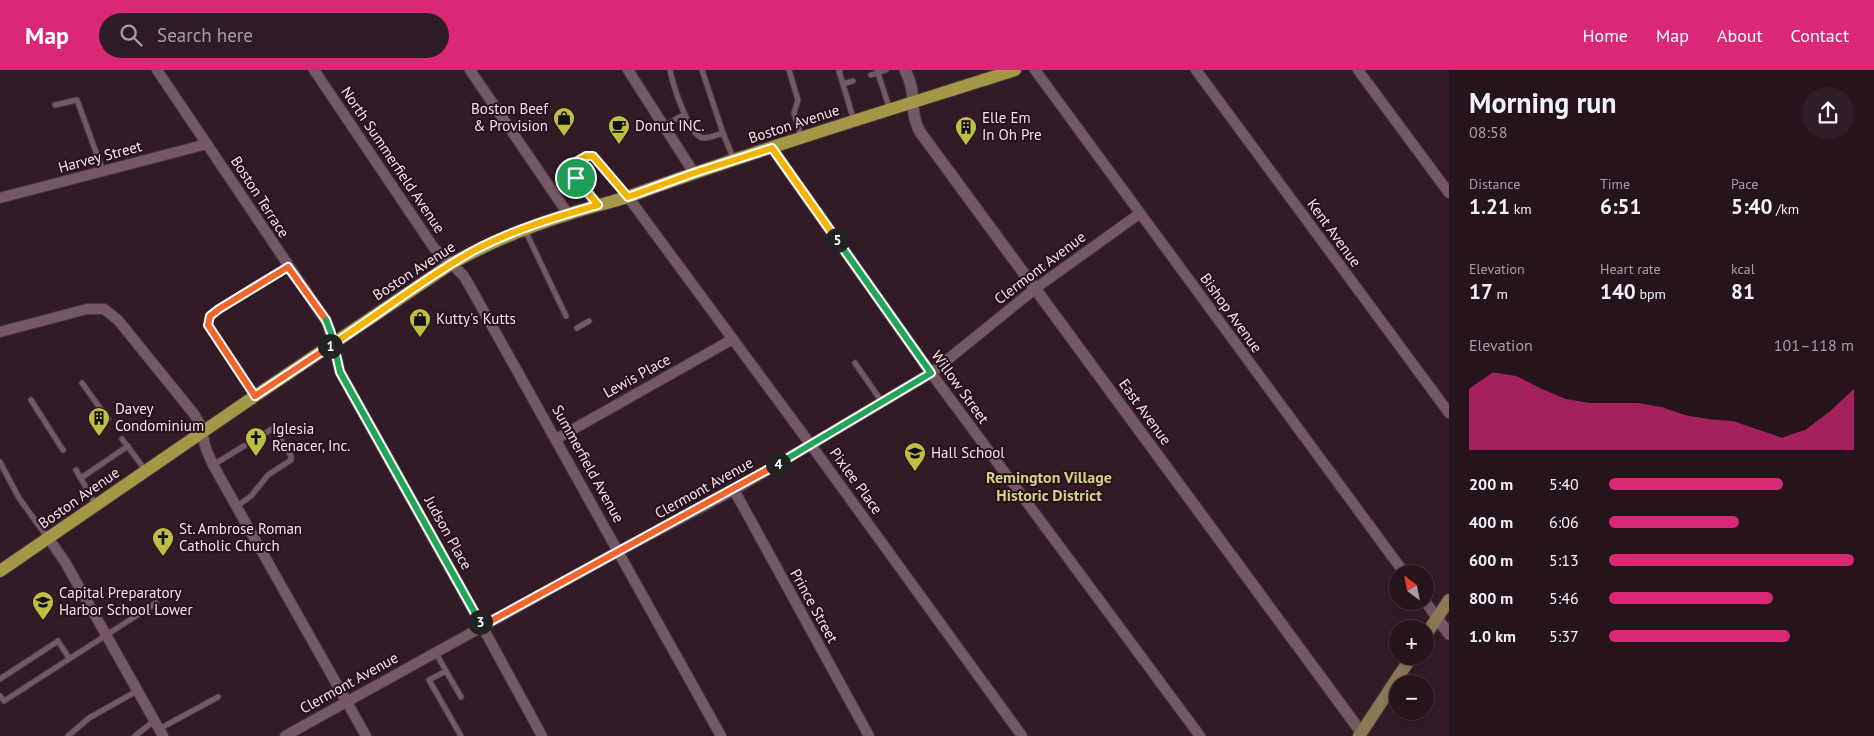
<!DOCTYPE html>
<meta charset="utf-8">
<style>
body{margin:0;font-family:"PT Sans",sans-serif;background:#2e1d26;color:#f1f3f6;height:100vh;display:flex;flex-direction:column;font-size:19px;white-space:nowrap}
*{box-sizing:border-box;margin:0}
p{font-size:16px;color:#a49ea4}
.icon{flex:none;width:28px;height:28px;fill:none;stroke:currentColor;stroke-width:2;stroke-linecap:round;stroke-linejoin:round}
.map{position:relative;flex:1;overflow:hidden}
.panel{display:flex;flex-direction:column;background:#26141d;width:425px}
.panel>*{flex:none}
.needle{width:32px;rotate:328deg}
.fabs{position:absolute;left:1389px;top:495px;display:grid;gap:10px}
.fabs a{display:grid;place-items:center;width:45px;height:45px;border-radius:50%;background:#26141d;box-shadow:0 2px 8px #0003,0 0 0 1px #42333b;font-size:25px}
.pin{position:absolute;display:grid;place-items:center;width:42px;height:42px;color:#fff;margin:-21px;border:2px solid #fff;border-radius:50%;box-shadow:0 1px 5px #0007}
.km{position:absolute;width:25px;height:25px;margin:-12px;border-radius:50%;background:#222;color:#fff;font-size:14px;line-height:25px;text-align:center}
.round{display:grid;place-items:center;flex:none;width:52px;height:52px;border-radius:26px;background:#2e1d26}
.overview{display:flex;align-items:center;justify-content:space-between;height:85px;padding:0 20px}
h1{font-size:28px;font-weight:700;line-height:38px}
.stats{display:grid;grid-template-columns:repeat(3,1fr);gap:8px;height:85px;padding:5px 20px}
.stats div{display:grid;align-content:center}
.stats b{font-size:21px;font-weight:700}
.stats small{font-size:14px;font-weight:400}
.stats p{font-size:14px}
.chart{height:140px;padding:10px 20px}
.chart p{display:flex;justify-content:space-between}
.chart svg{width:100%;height:90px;margin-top:5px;fill:#db2777;opacity:.7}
ul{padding:0 20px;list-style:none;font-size:16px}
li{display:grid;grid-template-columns:80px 60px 1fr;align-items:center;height:38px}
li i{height:12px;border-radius:6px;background:#db2777}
header{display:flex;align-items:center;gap:30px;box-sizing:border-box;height:70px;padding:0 25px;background:#db2777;color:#fff}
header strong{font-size:24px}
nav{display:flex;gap:28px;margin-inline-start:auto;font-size:18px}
.search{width:350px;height:45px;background:#2e1d26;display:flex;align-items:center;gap:12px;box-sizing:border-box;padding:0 18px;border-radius:28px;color:#a49ea4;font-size:19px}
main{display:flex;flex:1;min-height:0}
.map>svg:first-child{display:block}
</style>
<header>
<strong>Map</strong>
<div class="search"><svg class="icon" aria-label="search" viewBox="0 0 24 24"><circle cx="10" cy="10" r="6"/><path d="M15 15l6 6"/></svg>Search here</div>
<nav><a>Home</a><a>Map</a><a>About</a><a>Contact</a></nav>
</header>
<main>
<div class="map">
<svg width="1449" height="666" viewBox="0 0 1449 666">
<rect width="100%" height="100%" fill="#321a27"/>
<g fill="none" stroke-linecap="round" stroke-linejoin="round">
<!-- service casing -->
<g stroke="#493540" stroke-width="7">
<path id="service" d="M670 0C673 15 687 59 700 67 706 70 716 65 723 63L702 0
M789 0 798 30 794 43 801 66
M840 0 839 1 854 51
M877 0 890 40
M871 5 886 0
M843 14 853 11
M55 35 77 30 103 101
M664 56 685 44
M723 63 734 90
M597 134C589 123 571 108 574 93L586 86 593 85 628 126
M525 160 566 246
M577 258 589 251
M855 293 882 332
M82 313 108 349
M255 326 208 255 210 246 288 197
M31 330 63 380
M122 369 146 401
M0 392 19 428 47 467
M213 395 244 376
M76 400 96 435
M81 408 128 376
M237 436 251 426 268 405 291 390V386L275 360 272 359 250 372
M436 583 446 601 429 610 461 666
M446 601 461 627
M0 609 58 571 69 588
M0 626 4 631 156 533
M159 659 218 627
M68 666 89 648 137 621
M135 666 154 651"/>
</g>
<!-- minor casing -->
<g stroke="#493540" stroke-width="12">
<path id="minor" d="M157 0 328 254 340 302 482 556 542 666
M314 0 434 178 463 205 468 213 721 666
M470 0 568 144
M628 0 694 103
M1035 0 1405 504
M1196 0 1449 343
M1358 0 1449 123
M772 78 931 303 1200 666
M628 127 811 375 1022 666
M0 128 207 74
M0 262 87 239H104L118 250 194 344 200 354 206 379 213 395 366 666
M556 369 733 269
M734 420 869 666
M49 469 65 492 163 666
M1425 531 1437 548
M285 666 619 481 734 420 931 303 1036 218 1139 144"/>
</g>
<!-- tertiary casing -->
<g stroke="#493540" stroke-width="13">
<path id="tertiary" d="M905 0C918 24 908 40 920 62L1361 662
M1437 548 1449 564"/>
</g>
<!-- secondary casing -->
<g stroke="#493540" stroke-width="14">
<path id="secondary" d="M1425 566 1449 530
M1359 666 1412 586"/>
</g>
<!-- primary casing -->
<g stroke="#493540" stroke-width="14">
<path id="primary" d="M0 501 255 326 451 194C488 173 527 157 569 144 589 137 610 133 630 126 757 80 886 41 1015 0"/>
</g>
<!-- service -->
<use href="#service" stroke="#755866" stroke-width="5"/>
<!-- minor -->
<use href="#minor" stroke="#755866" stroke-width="10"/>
<!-- tertiary -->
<use href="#tertiary" stroke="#755866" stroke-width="11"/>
<!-- secondary -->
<use href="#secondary" stroke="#8c7856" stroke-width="12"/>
<!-- primary -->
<use href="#primary" stroke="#a49847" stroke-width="12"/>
</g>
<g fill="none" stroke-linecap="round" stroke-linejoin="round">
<!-- split-1 casing -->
<g stroke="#fff" stroke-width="10">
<path id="split-1" d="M330 276C378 245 423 209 473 181 512 160 556 147 598 135L576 108"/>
</g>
<!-- split-2 casing -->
<g stroke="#fff" stroke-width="10">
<path id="split-2" d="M326 250 288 197 219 239 210 246 208 255 255 326 330 276"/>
</g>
<!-- split-3 casing -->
<g stroke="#fff" stroke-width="10">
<path id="split-3" d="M326 250 331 263 340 302 480 552"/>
</g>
<!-- split-4 casing -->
<g stroke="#fff" stroke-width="10">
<path id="split-4" d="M480 552 482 556 778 394"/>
</g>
<!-- split-5 casing -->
<g stroke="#fff" stroke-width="10">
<path id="split-5" d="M778 394 931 303 837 170"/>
</g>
<!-- split-6 casing -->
<g stroke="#fff" stroke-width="10">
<path id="split-6" d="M576 108 573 100 574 93 586 86H593L628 127 694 103 772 78 837 170"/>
</g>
<!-- split-1 -->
<use href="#split-1" stroke="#f5b400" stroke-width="6"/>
<!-- split-2 -->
<use href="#split-2" stroke="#f0652b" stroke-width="6"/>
<!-- split-3 -->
<use href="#split-3" stroke="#22a559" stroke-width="6"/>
<!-- split-4 -->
<use href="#split-4" stroke="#f0652b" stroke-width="6"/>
<!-- split-5 -->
<use href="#split-5" stroke="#22a559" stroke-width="6"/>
<!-- split-6 -->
<use href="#split-6" stroke="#f5b400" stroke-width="6"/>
</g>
<!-- icons -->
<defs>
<g id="shop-pin" transform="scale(1.125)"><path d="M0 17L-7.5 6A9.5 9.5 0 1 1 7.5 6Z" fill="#bebf42" stroke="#28101d"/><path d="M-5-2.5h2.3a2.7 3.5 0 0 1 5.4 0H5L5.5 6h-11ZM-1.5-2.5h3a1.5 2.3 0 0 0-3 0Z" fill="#111"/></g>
<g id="cafe-pin" transform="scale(1.125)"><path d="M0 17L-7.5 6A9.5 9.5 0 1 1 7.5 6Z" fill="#bebf42" stroke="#28101d"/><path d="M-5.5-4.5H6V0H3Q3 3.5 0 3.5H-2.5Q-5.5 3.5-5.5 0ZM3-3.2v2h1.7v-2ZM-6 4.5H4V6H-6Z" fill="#111"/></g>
<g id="building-pin" transform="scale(1.125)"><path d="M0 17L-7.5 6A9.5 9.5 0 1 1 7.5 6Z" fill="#bebf42" stroke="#28101d"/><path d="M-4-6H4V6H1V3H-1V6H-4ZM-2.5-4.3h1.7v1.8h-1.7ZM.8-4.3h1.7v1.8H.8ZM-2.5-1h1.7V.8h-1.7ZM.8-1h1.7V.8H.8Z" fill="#111"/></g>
<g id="church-pin" transform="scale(1.125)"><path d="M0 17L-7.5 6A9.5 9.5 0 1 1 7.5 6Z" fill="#bebf42" stroke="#28101d"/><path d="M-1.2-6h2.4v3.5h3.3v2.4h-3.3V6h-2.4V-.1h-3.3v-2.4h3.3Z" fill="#111"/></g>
<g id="school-pin" transform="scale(1.125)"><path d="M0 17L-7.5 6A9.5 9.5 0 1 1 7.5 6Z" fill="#bebf42" stroke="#28101d"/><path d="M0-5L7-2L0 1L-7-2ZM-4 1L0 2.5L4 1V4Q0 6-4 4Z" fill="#111"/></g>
</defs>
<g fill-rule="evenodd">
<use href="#shop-pin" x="564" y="48"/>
<use href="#cafe-pin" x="619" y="56"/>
<use href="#building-pin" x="966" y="57"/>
<use href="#shop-pin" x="420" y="249"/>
<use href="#building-pin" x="99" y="348"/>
<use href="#church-pin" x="256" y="368"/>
<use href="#school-pin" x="915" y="383"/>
<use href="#church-pin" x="163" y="468"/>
<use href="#school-pin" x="43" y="532"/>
</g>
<g text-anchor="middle" stroke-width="4" stroke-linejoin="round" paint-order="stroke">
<!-- poi labels -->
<g font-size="15" fill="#f4e3eb" stroke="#28101d" text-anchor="start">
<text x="548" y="44" text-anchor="end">Boston Beef<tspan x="548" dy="17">&amp; Provision</tspan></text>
<text x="982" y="53">Elle Em<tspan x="982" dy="17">In Oh Pre</tspan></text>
<text x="635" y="61">Donut INC.</text>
<text x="436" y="254">Kutty's Kutts</text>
<text x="115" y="344">Davey<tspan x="115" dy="17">Condominium</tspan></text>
<text x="272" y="364">Iglesia<tspan x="272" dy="17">Renacer, Inc.</tspan></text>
<text x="931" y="388">Hall School</text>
<text x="179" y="464">St. Ambrose Roman<tspan x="179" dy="17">Catholic Church</tspan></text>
<text x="59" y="528">Capital Preparatory<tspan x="59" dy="17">Harbor School Lower</tspan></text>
</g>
<!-- street labels -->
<g font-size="15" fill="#f4e3eb" stroke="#28101d">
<text transform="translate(794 54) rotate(-18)" y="5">Boston Avenue</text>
<text transform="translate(100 87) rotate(-15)" y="5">Harvey Street</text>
<text transform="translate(393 90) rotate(56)" y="5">North Summerfield Avenue</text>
<text transform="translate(260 127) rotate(57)" y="5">Boston Terrace</text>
<text transform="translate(1334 163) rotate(54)" y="5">Kent Avenue</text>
<text transform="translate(1040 198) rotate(-37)" y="5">Clermont Avenue</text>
<text transform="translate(414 201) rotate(-33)" y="5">Boston Avenue</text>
<text transform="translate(1231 243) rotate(54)" y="5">Bishop Avenue</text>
<text transform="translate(637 306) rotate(-29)" y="5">Lewis Place</text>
<text transform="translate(960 317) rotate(54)" y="5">Willow Street</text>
<text transform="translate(1145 342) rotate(54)" y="5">East Avenue</text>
<text transform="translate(588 394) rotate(61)" y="5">Summerfield Avenue</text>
<text transform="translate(856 411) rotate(54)" y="5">Pixlee Place</text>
<text transform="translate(704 418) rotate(-29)" y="5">Clermont Avenue</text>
<text transform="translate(79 428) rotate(-35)" y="5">Boston Avenue</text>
<text transform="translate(448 463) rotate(61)" y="5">Judson Place</text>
<text transform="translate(814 536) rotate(61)" y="5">Prince Street</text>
<text transform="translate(349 613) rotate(-29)" y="5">Clermont Avenue</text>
</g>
<!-- neighbourhood labels -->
<g font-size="16" font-weight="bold" fill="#d0d284" stroke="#28101d">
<text x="1049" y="413">Remington Village<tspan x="1049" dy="18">Historic District</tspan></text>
</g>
</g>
</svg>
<div class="fabs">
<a><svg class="needle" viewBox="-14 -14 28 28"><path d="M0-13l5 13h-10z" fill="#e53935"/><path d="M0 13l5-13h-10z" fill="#a49ea4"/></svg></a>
<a>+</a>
<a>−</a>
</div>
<div class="pin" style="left:576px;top:108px;background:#1e9e55"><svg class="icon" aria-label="arrive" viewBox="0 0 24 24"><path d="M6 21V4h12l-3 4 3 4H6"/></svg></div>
<b class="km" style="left:330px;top:276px">1</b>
<b class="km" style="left:480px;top:552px">3</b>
<b class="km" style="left:778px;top:394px">4</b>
<b class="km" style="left:837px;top:170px">5</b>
</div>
<section class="panel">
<div class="overview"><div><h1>Morning run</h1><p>08:58</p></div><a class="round"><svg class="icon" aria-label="share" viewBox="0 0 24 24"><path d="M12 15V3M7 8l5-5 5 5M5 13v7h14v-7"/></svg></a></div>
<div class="stats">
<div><p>Distance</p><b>1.21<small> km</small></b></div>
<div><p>Time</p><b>6:51</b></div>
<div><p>Pace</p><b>5:40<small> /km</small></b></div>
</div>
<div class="stats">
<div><p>Elevation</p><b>17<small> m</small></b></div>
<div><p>Heart rate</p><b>140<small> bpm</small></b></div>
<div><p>kcal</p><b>81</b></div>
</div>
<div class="chart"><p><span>Elevation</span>101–118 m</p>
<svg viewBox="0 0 160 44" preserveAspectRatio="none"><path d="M0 44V14L10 6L20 8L30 14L40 19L50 21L60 21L70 21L80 23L90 27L100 29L110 30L120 34L130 38L140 34L150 25L160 14V44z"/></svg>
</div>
<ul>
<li><b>200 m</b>5:40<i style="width:71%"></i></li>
<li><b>400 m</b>6:06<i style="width:53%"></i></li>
<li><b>600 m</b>5:13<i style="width:100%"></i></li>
<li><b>800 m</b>5:46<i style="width:67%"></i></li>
<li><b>1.0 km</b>5:37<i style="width:74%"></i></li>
</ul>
</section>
</main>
